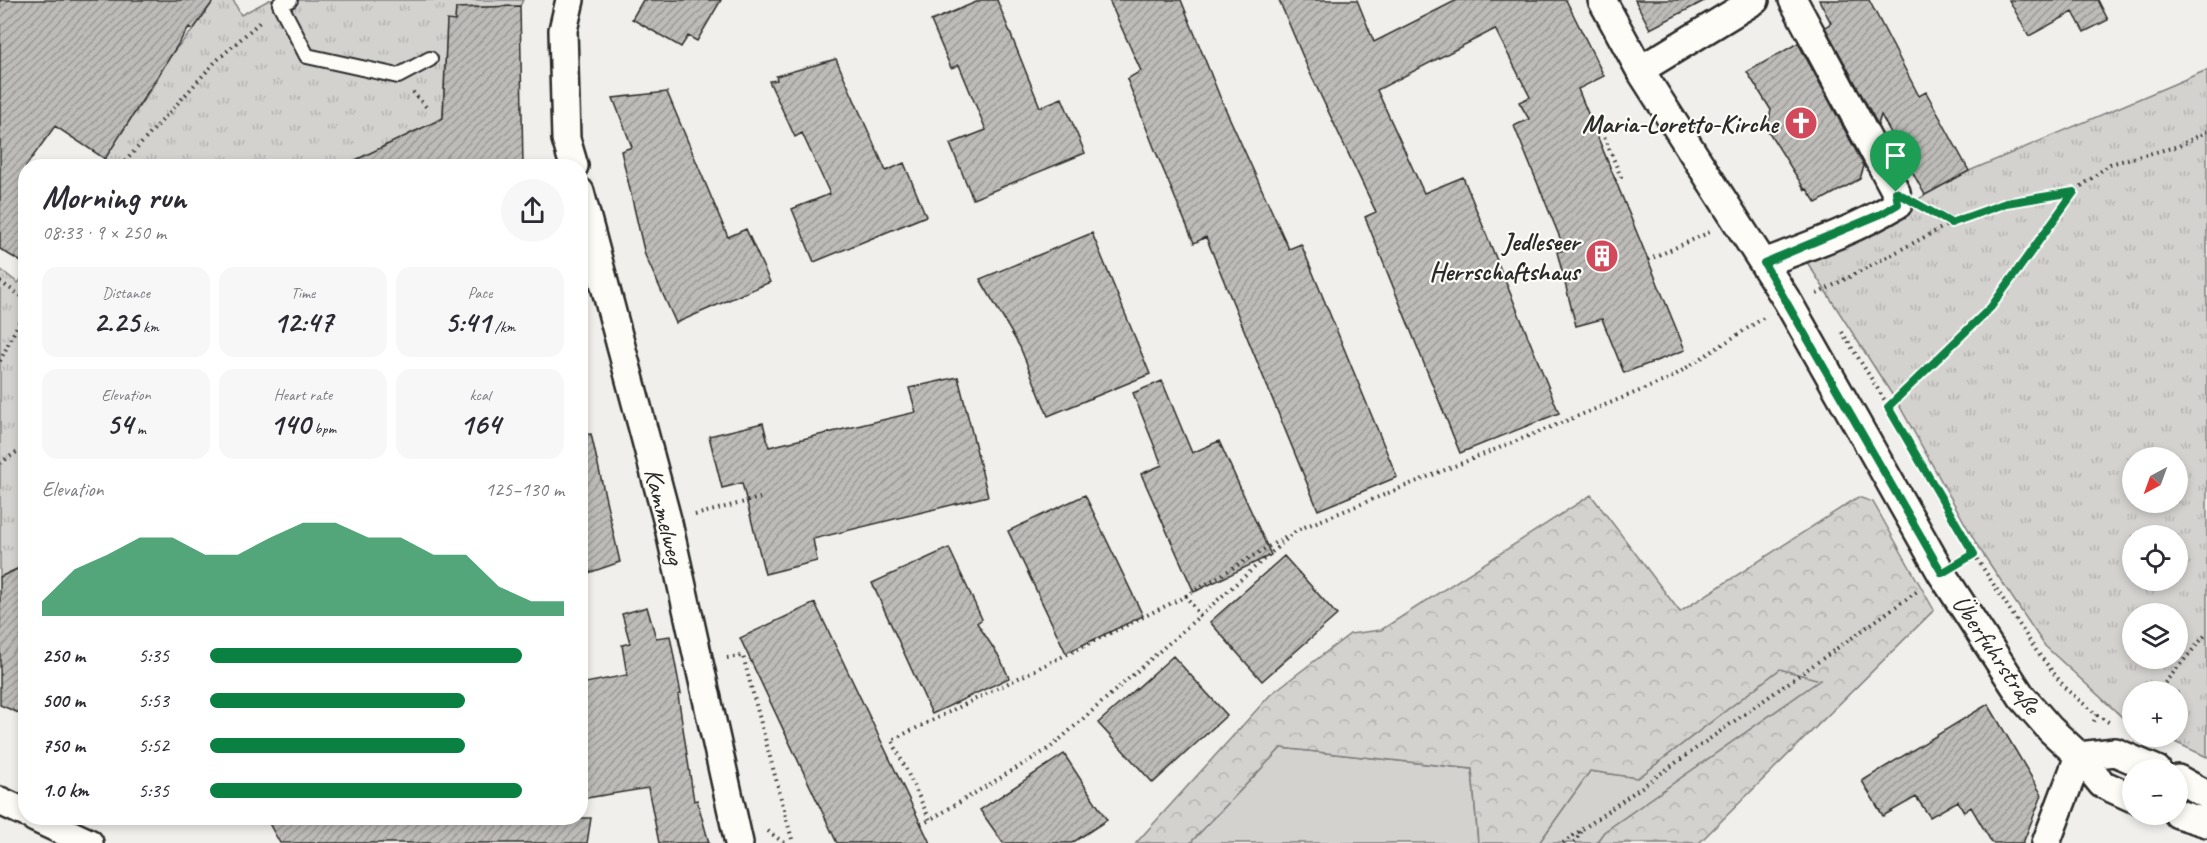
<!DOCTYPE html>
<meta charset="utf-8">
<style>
body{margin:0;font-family:Caveat,sans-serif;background:#f7f7f7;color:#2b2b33;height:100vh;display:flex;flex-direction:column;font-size:22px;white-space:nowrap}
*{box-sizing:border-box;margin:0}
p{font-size:20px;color:#7c7c81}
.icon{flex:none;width:33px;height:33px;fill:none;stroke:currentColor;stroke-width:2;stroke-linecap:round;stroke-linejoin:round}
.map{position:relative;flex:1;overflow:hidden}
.drawer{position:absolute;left:18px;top:159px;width:570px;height:666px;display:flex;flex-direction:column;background:#fff;border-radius:24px;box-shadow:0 3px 9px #0003}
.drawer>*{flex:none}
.needle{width:39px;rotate:221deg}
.tools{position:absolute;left:2122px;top:447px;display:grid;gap:12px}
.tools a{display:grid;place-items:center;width:66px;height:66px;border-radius:50%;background:#fff;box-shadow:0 3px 9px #0003;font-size:30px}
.pin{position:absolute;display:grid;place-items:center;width:51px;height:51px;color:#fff;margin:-62px -26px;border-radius:50% 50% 50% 0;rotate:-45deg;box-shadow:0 0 6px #0007}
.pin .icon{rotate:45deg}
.round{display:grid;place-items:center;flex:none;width:63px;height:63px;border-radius:32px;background:#f7f7f7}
.summary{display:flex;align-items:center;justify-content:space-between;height:102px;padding:0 24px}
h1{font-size:33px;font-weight:600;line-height:45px}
.figures{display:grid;grid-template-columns:repeat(3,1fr);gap:9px;height:102px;padding:6px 24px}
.figures div{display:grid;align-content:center;border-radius:15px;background:#f7f7f7;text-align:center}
.figures b{font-size:30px;font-weight:600}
.figures small{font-size:16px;font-weight:400}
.figures p{font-size:16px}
.chart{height:168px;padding:12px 24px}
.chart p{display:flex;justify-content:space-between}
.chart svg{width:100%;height:108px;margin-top:6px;fill:#0b8043;opacity:.7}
ul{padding:0 24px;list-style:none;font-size:20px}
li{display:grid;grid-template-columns:96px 72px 1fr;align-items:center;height:45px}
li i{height:15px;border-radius:8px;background:#0b8043}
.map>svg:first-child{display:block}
</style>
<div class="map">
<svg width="2207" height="843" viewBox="0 0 2207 843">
<defs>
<pattern id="forest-crowns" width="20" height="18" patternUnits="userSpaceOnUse" patternTransform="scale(1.5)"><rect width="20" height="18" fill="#d3d2cf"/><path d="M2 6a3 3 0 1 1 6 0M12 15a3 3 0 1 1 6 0" fill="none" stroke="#b5b4b2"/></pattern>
<pattern id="park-tufts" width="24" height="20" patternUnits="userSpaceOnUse" patternTransform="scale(1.5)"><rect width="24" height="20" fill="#d3d2cf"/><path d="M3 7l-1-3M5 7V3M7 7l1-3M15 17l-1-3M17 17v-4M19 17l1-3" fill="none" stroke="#b5b4b2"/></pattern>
<pattern id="building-hatch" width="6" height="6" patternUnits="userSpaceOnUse" patternTransform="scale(1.5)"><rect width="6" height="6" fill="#bdbcb8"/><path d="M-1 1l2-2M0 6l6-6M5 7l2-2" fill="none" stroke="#9a9996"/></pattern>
</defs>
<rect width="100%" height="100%" fill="#f0efeb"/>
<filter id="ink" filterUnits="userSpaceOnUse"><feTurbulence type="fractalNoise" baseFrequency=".0167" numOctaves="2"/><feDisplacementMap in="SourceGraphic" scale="12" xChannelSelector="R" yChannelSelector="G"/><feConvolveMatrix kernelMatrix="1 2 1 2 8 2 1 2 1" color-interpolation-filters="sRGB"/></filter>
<g filter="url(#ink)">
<!-- grass -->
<path fill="#d3d2cf" stroke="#7f7e7d" stroke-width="1.5" d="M1780 669 1821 680 1604 832 1596 843H1539L1590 771 1638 778Z
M1281 748 1472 769 1478 843H1190Z"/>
<!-- forest -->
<path fill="url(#forest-crowns)" stroke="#7f7e7d" stroke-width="1.5" d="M1591 495 1680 612 1858 497 1873 502 1934 610 1699 843H1596L1604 832 1820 680 1780 669 1638 778 1590 771 1539 843H1478L1472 769 1281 748 1190 843H1136L1271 694 1350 634 1381 630Z"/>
<!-- park -->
<path fill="url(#park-tufts)" stroke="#7f7e7d" stroke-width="1.5" fill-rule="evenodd" d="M214 0H233L241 15 269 0H523L520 6 456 8 455 21H447L442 131C412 128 408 129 393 155L387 144 371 155 376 166H99L151 89 172 53 193 30Z
M2207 70V757L2164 737 2178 736V692H2133V722L2122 717 2045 646 1977 545 1900 407 1805 259 1894 216 1925 195 1969 171ZM2133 458H2178V502H2133ZM2133 536H2178V580H2133ZM2133 614H2178V658H2133Z
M0 269 18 283 26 274 25 565 0 577Z"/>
<!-- building -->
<path fill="url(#building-hatch)" stroke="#2b2b2b" stroke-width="1.5" d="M0 0H214L193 30 189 27 105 159 55 126 26 166V265L0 249Z
M643 0H721L697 41 688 36 681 47 632 19Z
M981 0H997L1040 107 1062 98 1085 153 973 199 950 144 986 130 959 65 951 68 931 21Z
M1109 0H1181L1220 97 1289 249 1301 244 1397 477 1318 510 1206 237 1194 243 1155 150 1127 79 1141 71Z
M1279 0H1357L1374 42 1457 0H1566L1604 76 1578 89 1685 350 1624 373 1602 319 1576 326 1557 252 1565 250 1514 126 1529 119 1519 102 1530 97 1495 29 1377 90 1424 193 1463 177 1559 413 1460 453 1365 217 1376 212 1309 71Z
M1635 0H1706L1650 29Z
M1819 0H1869L1919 96 1926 92 1969 171 1925 195 1881 115 1878 125 1825 27 1831 23Z
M2009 0H2098L2108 20 2084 32 2073 12 2029 36Z
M520 6 523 166H343L443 118 447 20 455 21 456 8Z
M1798 43 1864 166 1860 179 1816 203 1807 189 1805 190 1767 129 1771 110 1747 72Z
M836 59 886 171 904 163 926 216 814 262 792 209 830 194 802 133 795 137 769 81 777 80 776 76Z
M667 92 728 237 746 229 770 282 676 323 645 255 621 151 632 147 613 98Z
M1092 233 1150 374 1048 416 1020 347 980 279Z
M958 377 988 496 813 539 817 561 765 574 742 483 722 488 709 436 763 423 769 447 916 412 909 388Z
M1162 381 1192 453 1219 441 1271 555 1194 592 1141 474 1162 465 1133 393Z
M591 434 620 562 580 576V435Z
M1085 495 1143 616 1066 653 1008 531Z
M949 548 982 619 977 623 1000 658 1009 678 932 714 872 583Z
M1284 556 1337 615 1262 681 1210 622Z
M26 565V716L0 705V577Z
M815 603 930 843H837L740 638Z
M647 607 656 638 670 636 681 694 678 695 694 801 697 800 709 843H659L648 788 580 799V684L627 675 622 645 630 643 622 614Z
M1173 656 1227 715 1153 783 1098 723Z
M1988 704 2042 795 2023 843H1992L1971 807 1964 812 1958 801 1930 817 1916 797 1883 816 1862 781Z
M1064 754 1107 820 1072 843H1003L980 810Z
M266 818H591L587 843H280Z"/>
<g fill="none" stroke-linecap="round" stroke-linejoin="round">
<!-- lane casing -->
<g stroke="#2b2b2b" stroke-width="18">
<path id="lane" d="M290 0 280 4 307 56 398 76 430 59"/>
</g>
<!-- street casing -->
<g stroke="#2b2b2b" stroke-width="32">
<path id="street" d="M570 0 563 30 566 139 574 166
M1602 0 1640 70 1788 302 1942 574 2022 697 2050 729 2079 756 2102 784 2133 798
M1640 70 1755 0
M580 192 668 523 739 843
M1764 263C1809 246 1857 229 1898 204L1896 192 1793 0
M2079 756 2115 752 2157 770
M2178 779 2207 795
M0 801 26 813
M2178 814 2207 823
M35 818 89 843
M2046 843 2079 756"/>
</g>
<!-- path -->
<path stroke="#2b2b2b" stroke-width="4" stroke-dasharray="1.5 4.5" stroke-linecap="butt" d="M413 92 427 108
M1602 132 1621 177 1615 180
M121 166 216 61 262 20
M1927 210 1951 223 2006 203 2074 192
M1648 260 1710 232
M0 282 26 299
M1817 294 1951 223
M1842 332 1889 407 1974 554 2035 649 2066 689 2097 715 2092 725
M0 361 26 308
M1889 407 1991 307 2074 192 2110 164 2179 146 2207 131
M0 463 26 446
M695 515 760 498
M1186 596 1288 535
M1200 616 1186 596 892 740 930 820 1050 748 1297 530 1669 379 1765 317
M727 658 743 656 793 843
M2157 692 2207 633
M2097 715 2110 723
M921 824 930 820
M768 831 784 843
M1563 843 1919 590
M1574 843 1582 831"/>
<!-- lane -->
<use href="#lane" stroke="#fdfcf7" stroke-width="14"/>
<!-- street -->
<use href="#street" stroke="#fdfcf7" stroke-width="27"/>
</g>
</g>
<g fill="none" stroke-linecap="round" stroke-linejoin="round" filter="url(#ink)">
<!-- route casing -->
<g stroke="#fff" stroke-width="12">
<path id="route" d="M1896 192 1951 223 2006 203 2074 192 1991 307 1888 407 1974 554 1942 573 1764 263 1881 214 1898 204Z"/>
</g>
<!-- route -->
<use href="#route" stroke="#0b8043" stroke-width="8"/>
</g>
<!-- icons -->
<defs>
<g id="church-disc" transform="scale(1.725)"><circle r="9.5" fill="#d1495b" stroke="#fdfcf7"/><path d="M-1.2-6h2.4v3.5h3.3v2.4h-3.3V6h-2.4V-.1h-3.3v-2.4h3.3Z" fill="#fff"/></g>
<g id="building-disc" transform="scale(1.725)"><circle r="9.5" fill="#d1495b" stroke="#fdfcf7"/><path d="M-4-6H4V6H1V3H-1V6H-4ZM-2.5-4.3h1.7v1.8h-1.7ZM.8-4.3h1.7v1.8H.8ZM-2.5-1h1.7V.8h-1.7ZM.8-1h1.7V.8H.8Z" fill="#fff"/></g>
</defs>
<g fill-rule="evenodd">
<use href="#church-disc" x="1801" y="123"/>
<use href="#building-disc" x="1602" y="256"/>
</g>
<g text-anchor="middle" stroke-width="4.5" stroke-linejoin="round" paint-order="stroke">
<!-- poi labels -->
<g font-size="26" font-weight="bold" fill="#2b2b2b" stroke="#fdfcf7" text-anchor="end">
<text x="1778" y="132">Maria-Loretto-Kirche</text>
<text x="1579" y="250">Jedleseer<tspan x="1579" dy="30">Herrschaftshaus</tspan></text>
</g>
<!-- street labels -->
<g font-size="26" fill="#2b2b2b" stroke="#fdfcf7">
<text transform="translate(665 516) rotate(76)" y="9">Kammelweg</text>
<text transform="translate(1997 654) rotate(56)" y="9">Überfuhrstraße</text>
</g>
</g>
</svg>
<div class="tools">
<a><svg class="needle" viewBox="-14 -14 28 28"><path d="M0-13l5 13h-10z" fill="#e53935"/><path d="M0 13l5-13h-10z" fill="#7c7c81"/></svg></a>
<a><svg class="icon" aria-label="locate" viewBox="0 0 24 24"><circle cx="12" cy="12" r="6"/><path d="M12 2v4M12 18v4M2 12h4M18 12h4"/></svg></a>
<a><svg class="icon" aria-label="layers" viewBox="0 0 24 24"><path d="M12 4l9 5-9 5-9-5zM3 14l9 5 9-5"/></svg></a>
<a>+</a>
<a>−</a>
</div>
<div class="pin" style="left:1896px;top:192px;background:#1e9e55"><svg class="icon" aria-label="arrive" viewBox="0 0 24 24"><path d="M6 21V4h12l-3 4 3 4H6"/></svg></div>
<section class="drawer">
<div class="summary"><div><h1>Morning run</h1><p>08:33 · 9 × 250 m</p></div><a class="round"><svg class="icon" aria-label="share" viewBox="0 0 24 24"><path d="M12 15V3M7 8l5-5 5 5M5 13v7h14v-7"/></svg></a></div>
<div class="figures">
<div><p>Distance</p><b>2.25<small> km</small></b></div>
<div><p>Time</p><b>12:47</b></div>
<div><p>Pace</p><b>5:41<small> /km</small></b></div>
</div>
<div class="figures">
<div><p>Elevation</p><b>54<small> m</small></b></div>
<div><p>Heart rate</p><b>140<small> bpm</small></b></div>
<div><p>kcal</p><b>164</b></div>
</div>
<div class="chart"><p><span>Elevation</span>125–130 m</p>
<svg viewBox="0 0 160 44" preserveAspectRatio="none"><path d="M0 44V38L10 25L20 19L30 12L40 12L50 19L60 19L70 12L80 6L90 6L100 12L110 12L120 19L130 19L140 32L150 38L160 38V44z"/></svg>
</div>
<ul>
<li><b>250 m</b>5:35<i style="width:88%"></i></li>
<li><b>500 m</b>5:53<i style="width:72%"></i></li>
<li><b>750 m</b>5:52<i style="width:72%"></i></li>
<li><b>1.0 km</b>5:35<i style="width:88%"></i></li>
</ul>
</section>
</div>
